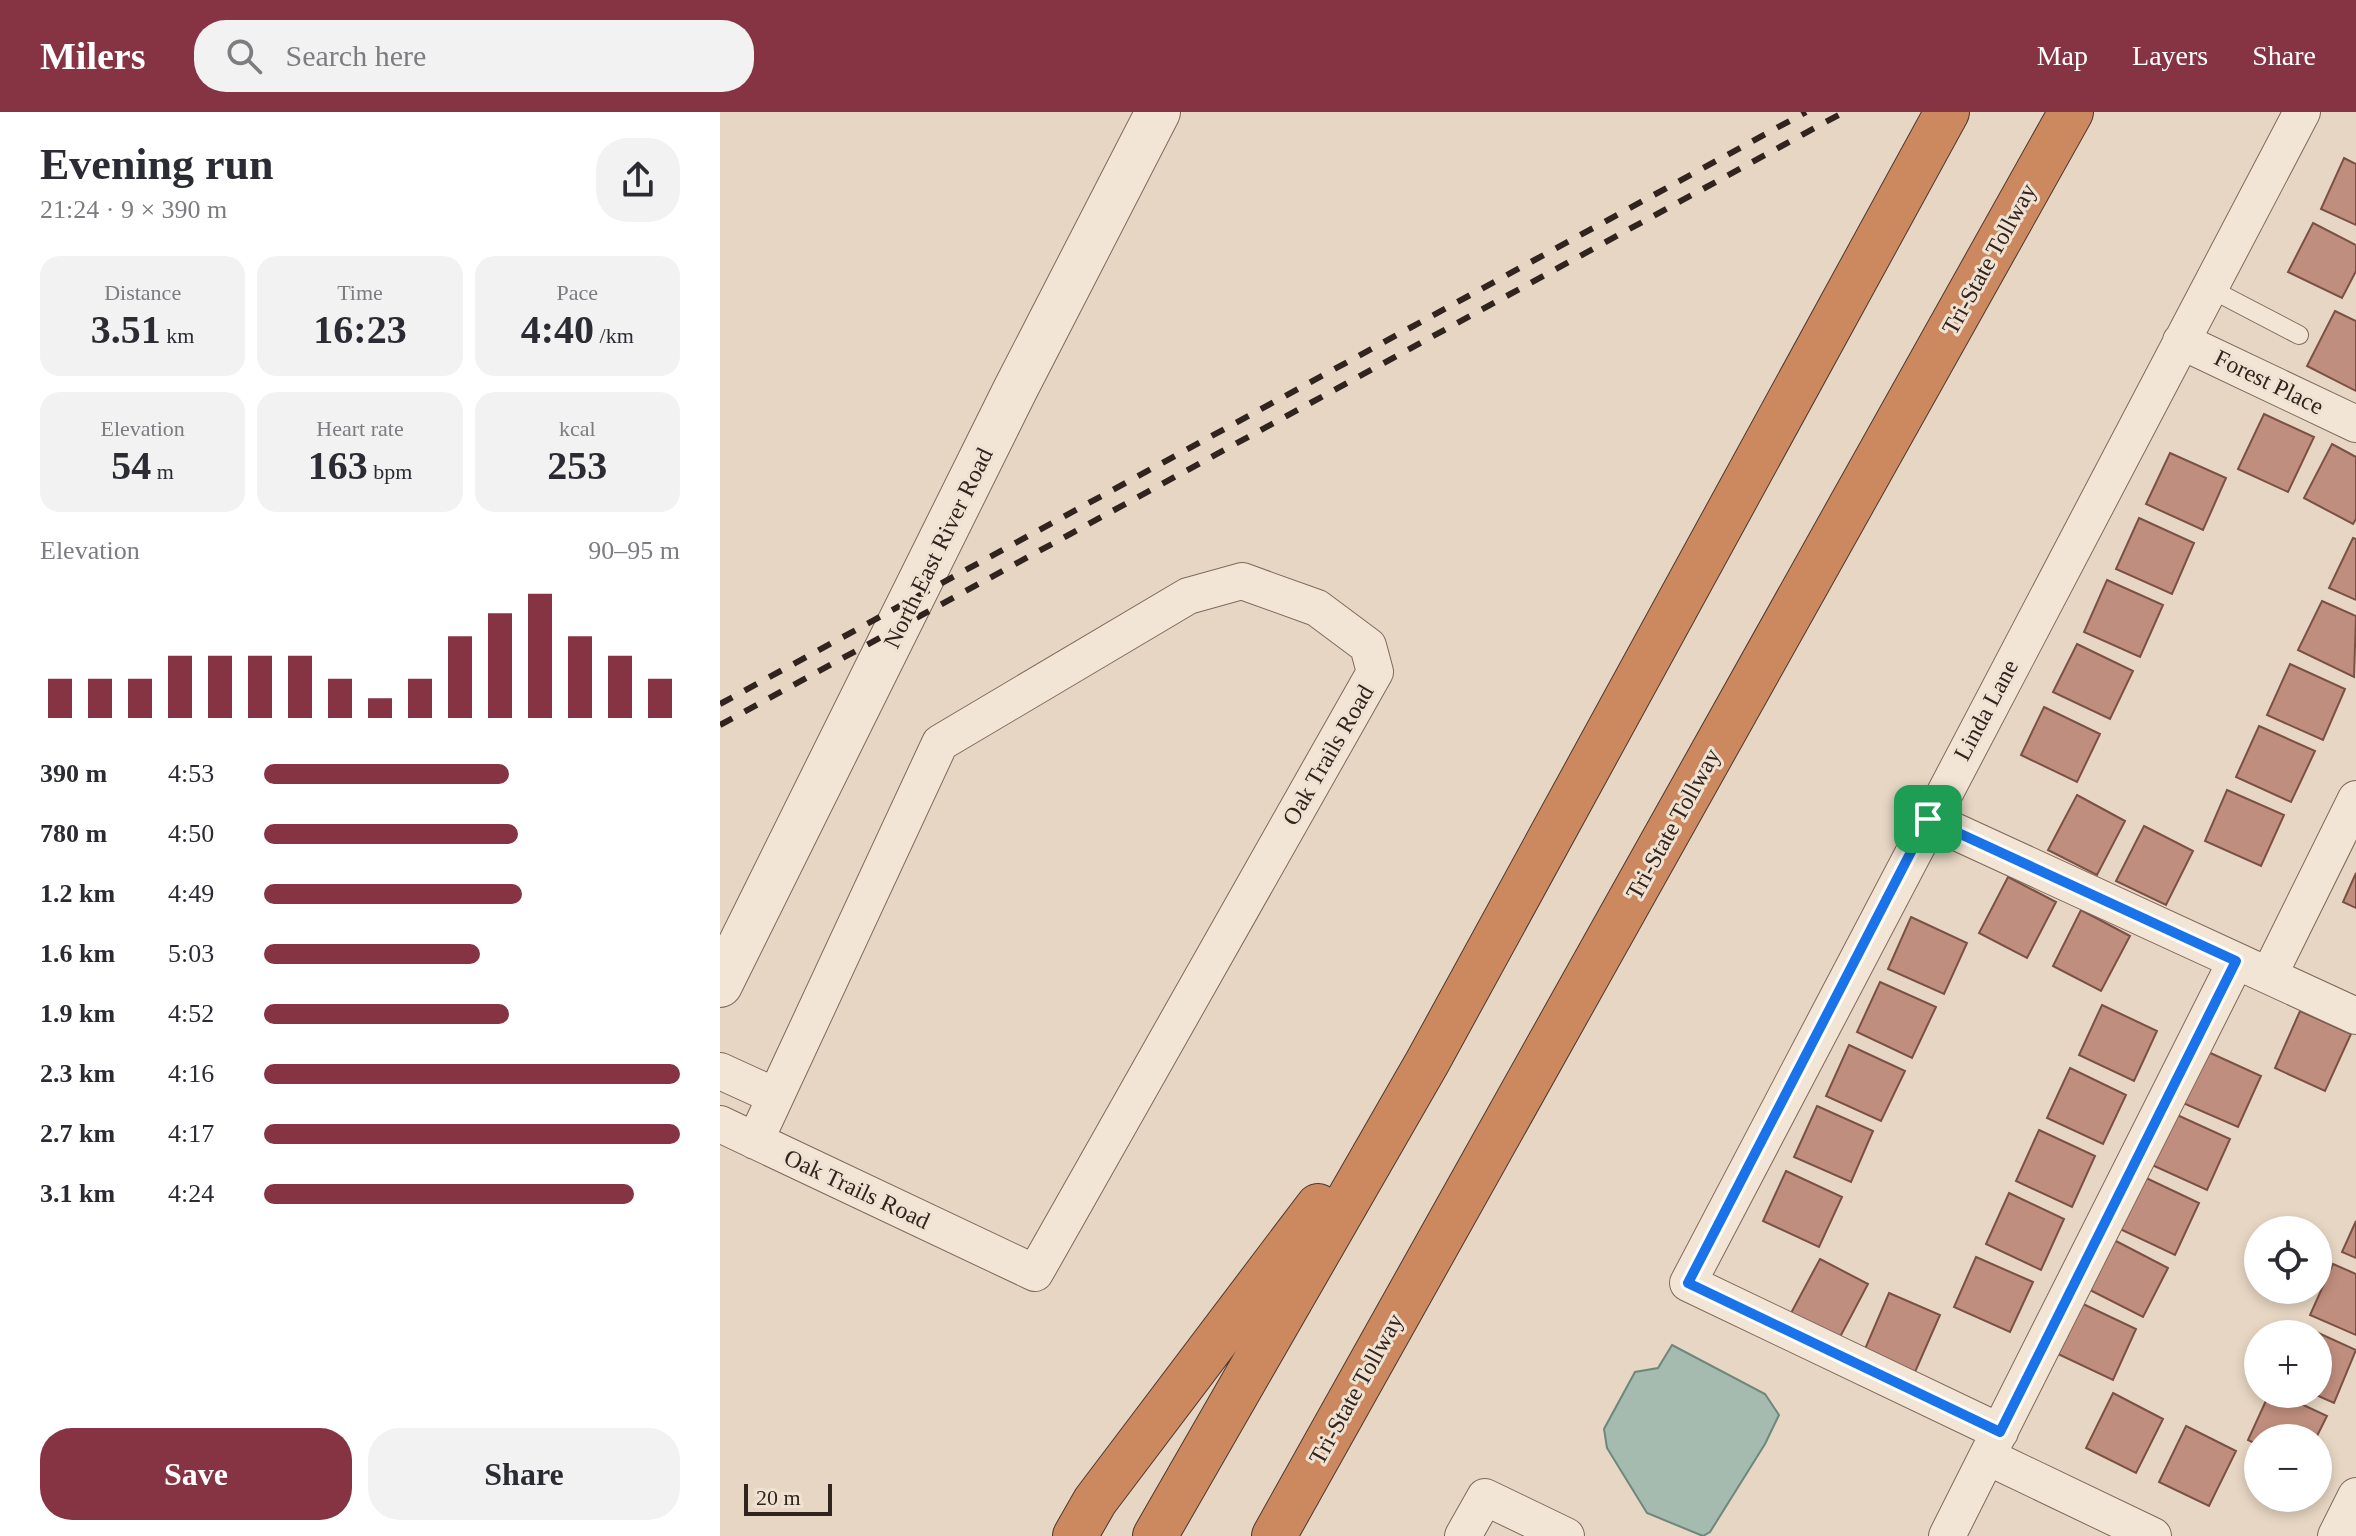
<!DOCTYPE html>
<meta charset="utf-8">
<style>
body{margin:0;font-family:Georgia,serif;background:#f2f2f3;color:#2b2b33;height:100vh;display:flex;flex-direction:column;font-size:30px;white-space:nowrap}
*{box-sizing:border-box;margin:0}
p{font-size:26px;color:#7c7c81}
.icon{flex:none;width:44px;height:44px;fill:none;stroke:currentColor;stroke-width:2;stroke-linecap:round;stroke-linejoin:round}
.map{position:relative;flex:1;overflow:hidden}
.details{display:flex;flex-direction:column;background:#fff;width:720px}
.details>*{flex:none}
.buttons{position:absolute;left:1524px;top:1104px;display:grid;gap:16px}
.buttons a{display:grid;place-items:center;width:88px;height:88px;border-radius:50%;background:#fff;box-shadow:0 4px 12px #0003;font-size:40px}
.scale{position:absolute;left:24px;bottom:20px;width:88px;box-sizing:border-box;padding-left:8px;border:4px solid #31241e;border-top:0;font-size:22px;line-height:28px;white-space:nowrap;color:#31241e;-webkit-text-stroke:6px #f0e2d2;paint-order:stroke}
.pin{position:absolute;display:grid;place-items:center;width:68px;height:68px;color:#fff;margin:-34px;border-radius:16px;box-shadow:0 4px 12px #0006}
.round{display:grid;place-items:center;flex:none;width:84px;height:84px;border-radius:32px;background:#f2f2f3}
.summary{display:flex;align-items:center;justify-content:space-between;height:136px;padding:0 40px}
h1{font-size:44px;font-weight:600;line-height:60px}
.figures{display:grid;grid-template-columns:repeat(3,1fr);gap:12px;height:136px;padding:8px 40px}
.figures div{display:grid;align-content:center;border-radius:20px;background:#f2f2f3;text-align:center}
.figures b{font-size:40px;font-weight:600}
.figures small{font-size:22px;font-weight:400}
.figures p{font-size:22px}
.chart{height:224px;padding:16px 40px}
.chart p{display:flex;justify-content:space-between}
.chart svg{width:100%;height:144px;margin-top:8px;stroke:#863444;stroke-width:6}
.primary-button{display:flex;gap:16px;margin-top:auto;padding:16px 40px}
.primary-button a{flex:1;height:92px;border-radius:32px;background:#863444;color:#fff;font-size:32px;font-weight:600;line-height:92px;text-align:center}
.primary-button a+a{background:#f2f2f3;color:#2b2b33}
ul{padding:0 40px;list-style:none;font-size:26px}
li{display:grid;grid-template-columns:128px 96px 1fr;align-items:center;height:60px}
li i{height:20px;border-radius:10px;background:#863444}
header{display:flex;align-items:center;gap:48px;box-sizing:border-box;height:112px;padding:0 40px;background:#863444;color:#fff}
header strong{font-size:38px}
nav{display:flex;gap:44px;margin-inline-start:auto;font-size:28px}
.search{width:560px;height:72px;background:#f2f2f3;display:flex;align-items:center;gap:20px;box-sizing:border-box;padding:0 28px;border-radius:32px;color:#7c7c81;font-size:30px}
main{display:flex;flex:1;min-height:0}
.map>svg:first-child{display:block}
</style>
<header>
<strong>Milers</strong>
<div class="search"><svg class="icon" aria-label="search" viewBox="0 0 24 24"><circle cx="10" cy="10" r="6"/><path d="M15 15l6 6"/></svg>Search here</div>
<nav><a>Map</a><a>Layers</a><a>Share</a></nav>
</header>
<main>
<section class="details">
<div class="summary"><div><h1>Evening run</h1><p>21:24 · 9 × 390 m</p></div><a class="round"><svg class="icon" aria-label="share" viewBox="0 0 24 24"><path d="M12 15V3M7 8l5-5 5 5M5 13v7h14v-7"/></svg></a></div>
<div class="figures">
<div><p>Distance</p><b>3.51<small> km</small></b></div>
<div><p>Time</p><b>16:23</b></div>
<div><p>Pace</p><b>4:40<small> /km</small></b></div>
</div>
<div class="figures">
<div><p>Elevation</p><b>54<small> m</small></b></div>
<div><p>Heart rate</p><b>163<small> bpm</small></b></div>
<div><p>kcal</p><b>253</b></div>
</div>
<div class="chart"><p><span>Elevation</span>90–95 m</p>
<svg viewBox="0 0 160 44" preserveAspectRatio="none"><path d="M5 44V32M15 44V32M25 44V32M35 44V25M45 44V25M55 44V25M65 44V25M75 44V32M85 44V38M95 44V32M105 44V19M115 44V12M125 44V6M135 44V19M145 44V25M155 44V32"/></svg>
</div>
<ul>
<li><b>390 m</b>4:53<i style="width:59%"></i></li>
<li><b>780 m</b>4:50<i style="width:61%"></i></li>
<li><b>1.2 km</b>4:49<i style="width:62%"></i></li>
<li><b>1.6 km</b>5:03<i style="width:52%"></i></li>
<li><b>1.9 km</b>4:52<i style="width:59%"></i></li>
<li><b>2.3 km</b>4:16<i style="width:100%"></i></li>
<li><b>2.7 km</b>4:17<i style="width:100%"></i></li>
<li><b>3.1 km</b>4:24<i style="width:89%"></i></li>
</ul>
<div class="primary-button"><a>Save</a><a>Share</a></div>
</section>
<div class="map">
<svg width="1636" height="1424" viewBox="0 0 1636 1424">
<rect width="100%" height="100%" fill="#e7d6c3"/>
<!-- water -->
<path fill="#a5bbb0" stroke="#6d877c" stroke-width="2" d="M952 1233 1045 1282 1059 1303 1045 1332 990 1420 983 1424 927 1401 887 1336 884 1317 915 1260 938 1256Z"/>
<!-- building -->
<path fill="#c08e7e" stroke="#7b5145" stroke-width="2" d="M1624 46 1636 52V113L1601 97Z
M1593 111 1636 133V159L1622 186 1568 160Z
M1615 199 1636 209V279L1587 254Z
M1544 302 1594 325 1568 380 1518 357Z
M1612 332 1636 345V407L1633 412 1584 386Z
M1450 341 1506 366 1483 418 1426 392Z
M1419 406 1474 431 1452 482 1396 457Z
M1633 426 1636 427V488L1609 476Z
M1387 468 1443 493 1420 545 1364 520Z
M1602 489 1636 504 1634 565 1578 538Z
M1357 532 1413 559 1390 607 1333 580Z
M1570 552 1625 577 1603 628 1547 603Z
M1324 595 1380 622 1357 670 1301 643Z
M1539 614 1595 639 1571 690 1516 665Z
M1507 678 1564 703 1541 754 1485 729Z
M1357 683 1405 709 1377 763 1328 738Z
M1424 714 1473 739 1446 793 1396 769Z
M1636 761V796L1623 790Z
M1288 765 1336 790 1307 846 1259 821Z
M1361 798 1410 824 1381 879 1333 854Z
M1191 805 1247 831 1224 882 1168 857Z
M1160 870 1216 895 1192 946 1137 920Z
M1382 893 1437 919 1414 969 1359 943Z
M1580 899 1631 922 1605 979 1555 956Z
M1129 933 1185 959 1161 1009 1106 984Z
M1486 939 1541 964 1518 1015 1463 991Z
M1350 956 1406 983 1383 1032 1327 1006Z
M1097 994 1153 1019 1131 1070 1074 1045Z
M1455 1002 1510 1027 1487 1078 1432 1053Z
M1319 1018 1375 1044 1352 1095 1296 1069Z
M1066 1059 1122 1085 1099 1135 1043 1109Z
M1424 1065 1479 1091 1455 1143 1400 1117Z
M1289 1081 1344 1107 1321 1158 1266 1132Z
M1636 1109V1146L1622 1140Z
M1394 1128 1448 1156 1423 1205 1368 1177Z
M1256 1145 1313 1170 1290 1220 1234 1195Z
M1100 1147 1148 1172 1119 1227 1071 1201Z
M1613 1152 1636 1162V1223L1590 1203Z
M1169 1181 1220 1203 1195 1260 1145 1237Z
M1361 1191 1416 1217 1393 1268 1338 1242Z
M1583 1214 1636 1238 1614 1291 1594 1282H1598V1222H1580Z
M1393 1281 1443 1307 1416 1361 1366 1336Z
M1549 1282H1560L1607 1304 1596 1326H1538V1333L1528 1328Z
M1466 1314 1516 1339 1489 1394 1439 1370Z"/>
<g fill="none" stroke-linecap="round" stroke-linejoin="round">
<!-- service casing -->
<g stroke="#7f695c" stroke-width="20">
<path id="service" d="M1489 176 1579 223"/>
</g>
<!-- minor casing -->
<g stroke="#7f695c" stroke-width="38">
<path id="minor" d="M1461 229 1636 312
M1208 707 1636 904
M1549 863 1636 687
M0 959 55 984
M0 1012 315 1161 655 560 648 534 597 496 522 469 468 484 220 631 35 1029
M1280 1320 968 1171 1582 0
M1268 1345 1433 1424
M743 1424 765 1385 846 1424
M1227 1424 1516 849
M1616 1424 1636 1384"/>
</g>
<!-- tertiary casing -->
<g stroke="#7f695c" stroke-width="46">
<path id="tertiary" d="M0 873 295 278 438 0"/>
</g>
<!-- motorway casing -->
<g stroke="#4d3830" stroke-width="46">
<path id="motorway" d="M355 1424 375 1389 598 1094
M435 1424 708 949 1227 0
M554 1424 1351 0"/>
</g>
<!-- service -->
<use href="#service" stroke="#f3e5d5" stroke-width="18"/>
<!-- minor -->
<use href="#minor" stroke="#f3e5d5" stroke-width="36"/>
<!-- tertiary -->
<use href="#tertiary" stroke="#f3e5d5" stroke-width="44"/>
<!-- motorway -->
<use href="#motorway" stroke="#cc885e" stroke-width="44"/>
<!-- rail -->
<path stroke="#31241e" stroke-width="6" stroke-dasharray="14 14" stroke-linecap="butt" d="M0 592 1086 0
M0 613 1124 0"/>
</g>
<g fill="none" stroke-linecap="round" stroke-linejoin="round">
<!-- route casing -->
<g stroke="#fff" stroke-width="16">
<path id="route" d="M1208 707 1516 849 1280 1320 968 1171Z"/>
</g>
<!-- route -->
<use href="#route" stroke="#1a73e8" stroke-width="10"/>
</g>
<g text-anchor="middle" stroke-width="6" stroke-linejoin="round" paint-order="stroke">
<!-- street labels -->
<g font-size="24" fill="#31241e" stroke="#f0e2d2">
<text transform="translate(1269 147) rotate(-61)" y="8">Tri-State Tollway</text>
<text transform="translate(1549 270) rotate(26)" y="8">Forest Place</text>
<text transform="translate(218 436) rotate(-64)" y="8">North East River Road</text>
<text transform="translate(1266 598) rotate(-62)" y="8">Linda Lane</text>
<text transform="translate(608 643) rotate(-60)" y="8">Oak Trails Road</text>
<text transform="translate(953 712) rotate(-61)" y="8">Tri-State Tollway</text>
<text transform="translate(137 1077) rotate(25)" y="8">Oak Trails Road</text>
<text transform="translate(636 1277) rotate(-61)" y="8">Tri-State Tollway</text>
</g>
</g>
</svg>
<div class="buttons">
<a><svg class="icon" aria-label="locate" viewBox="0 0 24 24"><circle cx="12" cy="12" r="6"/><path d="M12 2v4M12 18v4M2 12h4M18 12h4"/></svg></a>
<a>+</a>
<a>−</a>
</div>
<div class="scale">20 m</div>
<div class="pin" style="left:1208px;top:707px;background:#1e9e55"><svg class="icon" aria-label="arrive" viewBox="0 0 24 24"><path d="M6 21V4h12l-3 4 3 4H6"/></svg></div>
</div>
</main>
